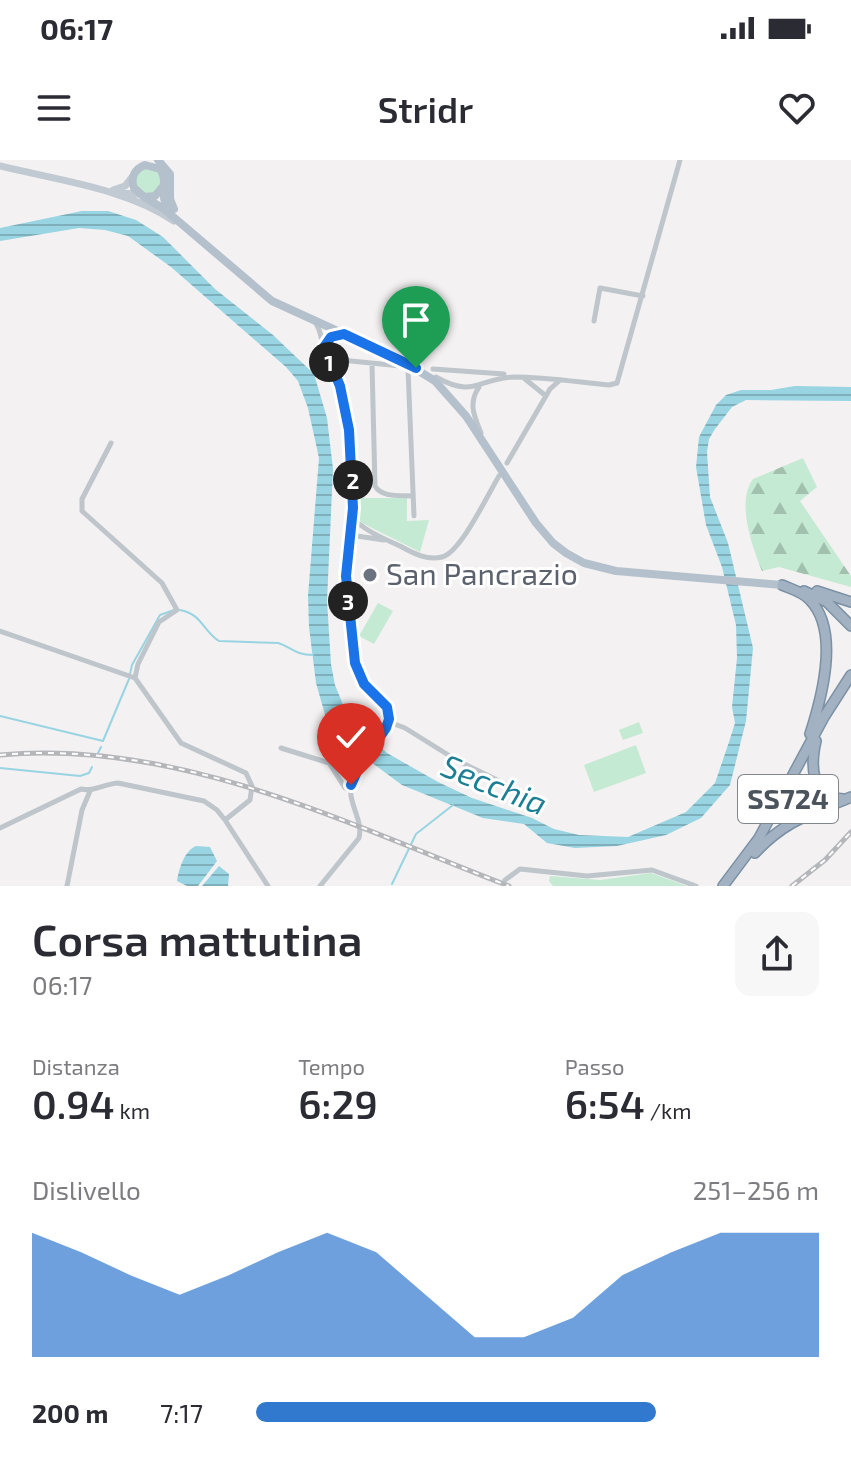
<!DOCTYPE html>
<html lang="it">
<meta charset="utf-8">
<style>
body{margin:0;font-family:"Exo 2",sans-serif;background:#f7f7f7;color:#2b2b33;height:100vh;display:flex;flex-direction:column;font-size:30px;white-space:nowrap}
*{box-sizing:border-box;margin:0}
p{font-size:26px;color:#7c7c81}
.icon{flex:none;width:44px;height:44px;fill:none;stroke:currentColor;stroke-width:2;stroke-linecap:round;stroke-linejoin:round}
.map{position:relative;height:726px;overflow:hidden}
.panel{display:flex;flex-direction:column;background:#fff;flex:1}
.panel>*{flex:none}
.pin{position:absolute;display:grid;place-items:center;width:68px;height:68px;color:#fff;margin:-82px -34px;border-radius:50% 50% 50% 0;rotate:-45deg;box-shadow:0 0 8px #0007}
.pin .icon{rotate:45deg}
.km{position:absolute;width:40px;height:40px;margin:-20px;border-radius:50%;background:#222;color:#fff;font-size:22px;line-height:40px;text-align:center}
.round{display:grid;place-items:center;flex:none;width:84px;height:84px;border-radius:16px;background:#f7f7f7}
.headline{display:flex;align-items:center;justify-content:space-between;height:136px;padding:0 32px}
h1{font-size:44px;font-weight:600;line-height:60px}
.metrics{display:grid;grid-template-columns:repeat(3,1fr);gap:12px;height:136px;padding:8px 32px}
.metrics div{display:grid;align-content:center}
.metrics b{font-size:40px;font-weight:600}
.metrics small{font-size:22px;font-weight:400}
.metrics p{font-size:22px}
.chart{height:224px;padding:16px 32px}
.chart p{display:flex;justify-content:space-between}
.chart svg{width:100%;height:144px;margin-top:8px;fill:#3079ce;opacity:.7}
ul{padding:0 32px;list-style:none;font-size:26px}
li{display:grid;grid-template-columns:128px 96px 1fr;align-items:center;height:60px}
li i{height:20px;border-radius:10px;background:#3079ce}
.status{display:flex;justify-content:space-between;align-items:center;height:56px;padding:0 40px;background:#fff;direction:ltr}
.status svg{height:22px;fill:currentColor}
header{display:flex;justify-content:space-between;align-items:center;height:104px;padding:0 32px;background:#fff;font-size:36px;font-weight:600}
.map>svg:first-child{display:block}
</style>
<div class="status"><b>06:17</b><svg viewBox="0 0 49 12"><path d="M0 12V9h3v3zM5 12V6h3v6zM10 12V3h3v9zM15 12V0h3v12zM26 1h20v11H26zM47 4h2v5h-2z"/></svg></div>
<header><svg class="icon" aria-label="menu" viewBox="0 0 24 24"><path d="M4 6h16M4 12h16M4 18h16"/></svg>Stridr<svg class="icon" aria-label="heart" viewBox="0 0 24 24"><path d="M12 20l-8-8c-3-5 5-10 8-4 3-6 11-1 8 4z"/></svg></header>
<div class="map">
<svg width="851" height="726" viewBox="0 0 851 726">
<defs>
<pattern id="forest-firs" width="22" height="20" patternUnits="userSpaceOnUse" patternTransform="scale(2)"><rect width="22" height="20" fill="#c5ead3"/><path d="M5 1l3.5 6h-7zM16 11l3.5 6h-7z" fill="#a2c0ae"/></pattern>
<pattern id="water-rules" width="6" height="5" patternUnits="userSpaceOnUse" patternTransform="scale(2)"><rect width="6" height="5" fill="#98d4e2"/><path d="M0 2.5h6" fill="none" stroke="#7eafba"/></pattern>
</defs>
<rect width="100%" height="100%" fill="#f3f1f1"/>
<!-- green -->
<path fill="#c5ead3" d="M135 21a13 13 0 1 1 26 0a13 13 0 1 1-26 0Z
M355 338H407V361L429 360 420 392 362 363 356 355Z
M378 443 393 451 374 484 359 476Z
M639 562 643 573 623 580 619 570Z
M636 585 646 613 594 632 584 605Z
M651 713 687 726H553L549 721 550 716 600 720Z"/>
<!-- forest -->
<path fill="url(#forest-firs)" d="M803 298 817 327 800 341 851 416V427L779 407 762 411C752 386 736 342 753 319Z"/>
<!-- water -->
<path fill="url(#water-rules)" d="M82 51H108L136 60 163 77 215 129 273 175 314 214 327 258 333 309 327 441 331 504 335 525 348 557 387 593 438 622 472 638 532 658 554 669 579 675 628 677 686 652 715 623 729 582 735 563 732 547 737 498 736 465 722 407 706 365 696 307 699 277 716 245 726 235 741 230H771L795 226 851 227V241L746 240 732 247 715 269 709 279 707 292 710 337 728 383 753 488 746 561 730 625 701 658 666 675 617 686 575 688 547 683 524 664 483 658 402 625 348 585 328 565 316 523 309 467 308 436 319 298 308 248 298 221 286 207 171 107 128 76 105 70 79 68 0 81V68Z
M196 686 210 687 217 701 198 726H187L177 721C179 709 184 691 196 686Z
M219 706 229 714 228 726H202Z"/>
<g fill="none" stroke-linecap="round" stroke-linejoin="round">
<!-- stream -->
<path stroke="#98d4e2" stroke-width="2" d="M180 450C202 454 203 471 219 481L278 483C292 487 294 495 313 495
M130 514 132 505 160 455 174 450
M0 556 103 581 129 519
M98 593 101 587
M0 608 80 616 89 613 92 607
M392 724 416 674 453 645"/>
<!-- trunk casing -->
<g stroke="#7a90a5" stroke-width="12">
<path id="trunk" d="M782 425C791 429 803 432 810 440 840 471 822 537 810 574
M804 431 827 442 851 466
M817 431 851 442
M816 581C810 607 811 635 843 639
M755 693C785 660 812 654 851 637
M723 726 759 678 824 557 851 515"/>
</g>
<!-- minor -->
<path stroke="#bec5cb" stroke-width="5" d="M315 161C324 177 320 180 326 195 333 214 343 231 347 252 353 285 355 322 352 355 351 376 346 396 346 416 346 444 349 474 355 501 360 525 388 539 389 557 390 575 360 601 353 619 344 640 364 658 359 678L320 726
M594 161 600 128 643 136
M325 186 331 177 342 174
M329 202 341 200 401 206 408 209 414 356
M372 204 375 326C382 338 400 335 413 336
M433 209 504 214
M436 217C475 239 478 218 514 217 545 217 577 222 609 225L617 223 680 0
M525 219 546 236
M479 227C468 243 474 256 481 273
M111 283 82 339V351L162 423 177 450 159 462 138 504 135 518
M507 303 550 229 559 221
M352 357C363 370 384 379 400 386 413 393 427 401 442 397 461 392 488 334 499 316
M350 375 384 380
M0 471 135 518 181 583 246 613 252 626 250 640 225 660
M389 562 405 568 458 601 520 631
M281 588 329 603 345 628 350 630
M0 668 81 629C93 632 104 624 118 623L204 641 217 650 225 660 268 726
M505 720 520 709 587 716 652 710 696 726
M67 726 82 650 90 631"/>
<!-- secondary -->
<path stroke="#c1c9d2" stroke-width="7" d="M0 6C57 20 125 28 174 61
M113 30 125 26 133 16
M116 33 139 34"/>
<!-- primary -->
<path stroke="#b4c1cc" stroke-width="8" d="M158 0 170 14V39L174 49
M165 24 155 36 144 37 134 28C130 17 135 9 145 5L160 9C170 23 156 37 171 49
M144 37 164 49 272 141 401 200 435 221 466 256 536 363 553 383 566 393 584 403 616 411 782 425"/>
<!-- trunk -->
<use href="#trunk" stroke="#a2b2c2" stroke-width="9"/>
<!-- rail casing -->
<g stroke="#b4b6ba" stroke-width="5">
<path id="rail" d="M0 595C179 579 347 664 509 726
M792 726 825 700 851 672"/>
</g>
<!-- rail -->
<use href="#rail" stroke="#fff" stroke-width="2" stroke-dasharray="6" stroke-linecap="butt"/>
</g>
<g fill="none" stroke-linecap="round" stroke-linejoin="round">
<!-- route casing -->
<g stroke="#fff" stroke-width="16">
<path id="route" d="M351 625 359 607 386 568 389 559 387 547 364 524 355 503 346 416 353 348 349 270 340 226 324 187 331 177 344 174 416 208"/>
</g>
<!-- route -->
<use href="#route" stroke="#1a73e8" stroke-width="10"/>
</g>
<!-- markers -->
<circle fill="#6b7280" stroke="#fff" stroke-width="3" cx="370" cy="415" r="8"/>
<g text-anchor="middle" stroke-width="6" stroke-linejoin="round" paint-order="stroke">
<!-- shield labels -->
<rect fill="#fff" stroke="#81878d" stroke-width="2" x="738" y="615" width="100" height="48" rx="6"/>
<g font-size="28" font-weight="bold" fill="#4b545c">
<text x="788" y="649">SS724</text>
</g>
<!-- worship labels -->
<g font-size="30" fill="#5b616d" stroke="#fff" text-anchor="start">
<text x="386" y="425">San Pancrazio</text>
</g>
<!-- water labels -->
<g font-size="32" font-style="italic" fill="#1d7f94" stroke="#fff">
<text transform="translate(494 625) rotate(22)" y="11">Secchia</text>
</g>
</g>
</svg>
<div class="pin" style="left:416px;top:208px;background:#1e9e55"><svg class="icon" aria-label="arrive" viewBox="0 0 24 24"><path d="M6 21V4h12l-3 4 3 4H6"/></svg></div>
<div class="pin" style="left:351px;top:625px;background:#d93025"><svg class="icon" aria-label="check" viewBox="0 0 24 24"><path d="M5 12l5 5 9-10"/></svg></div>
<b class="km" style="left:329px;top:202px">1</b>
<b class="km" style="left:353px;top:320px">2</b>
<b class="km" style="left:348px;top:441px">3</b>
</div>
<section class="panel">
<div class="headline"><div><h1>Corsa mattutina</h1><p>06:17</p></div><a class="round"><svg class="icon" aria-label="share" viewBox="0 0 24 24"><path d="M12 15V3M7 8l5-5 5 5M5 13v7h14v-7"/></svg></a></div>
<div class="metrics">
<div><p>Distanza</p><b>0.94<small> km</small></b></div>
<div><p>Tempo</p><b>6:29</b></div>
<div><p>Passo</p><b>6:54<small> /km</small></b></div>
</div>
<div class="chart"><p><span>Dislivello</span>251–256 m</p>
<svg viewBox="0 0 160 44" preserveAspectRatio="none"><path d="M0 44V6L10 12L20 19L30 25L40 19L50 12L60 6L70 12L80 25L90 38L100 38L110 32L120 19L130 12L140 6L150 6L160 6V44z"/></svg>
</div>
<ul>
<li><b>200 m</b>7:17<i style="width:71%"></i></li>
</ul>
</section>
